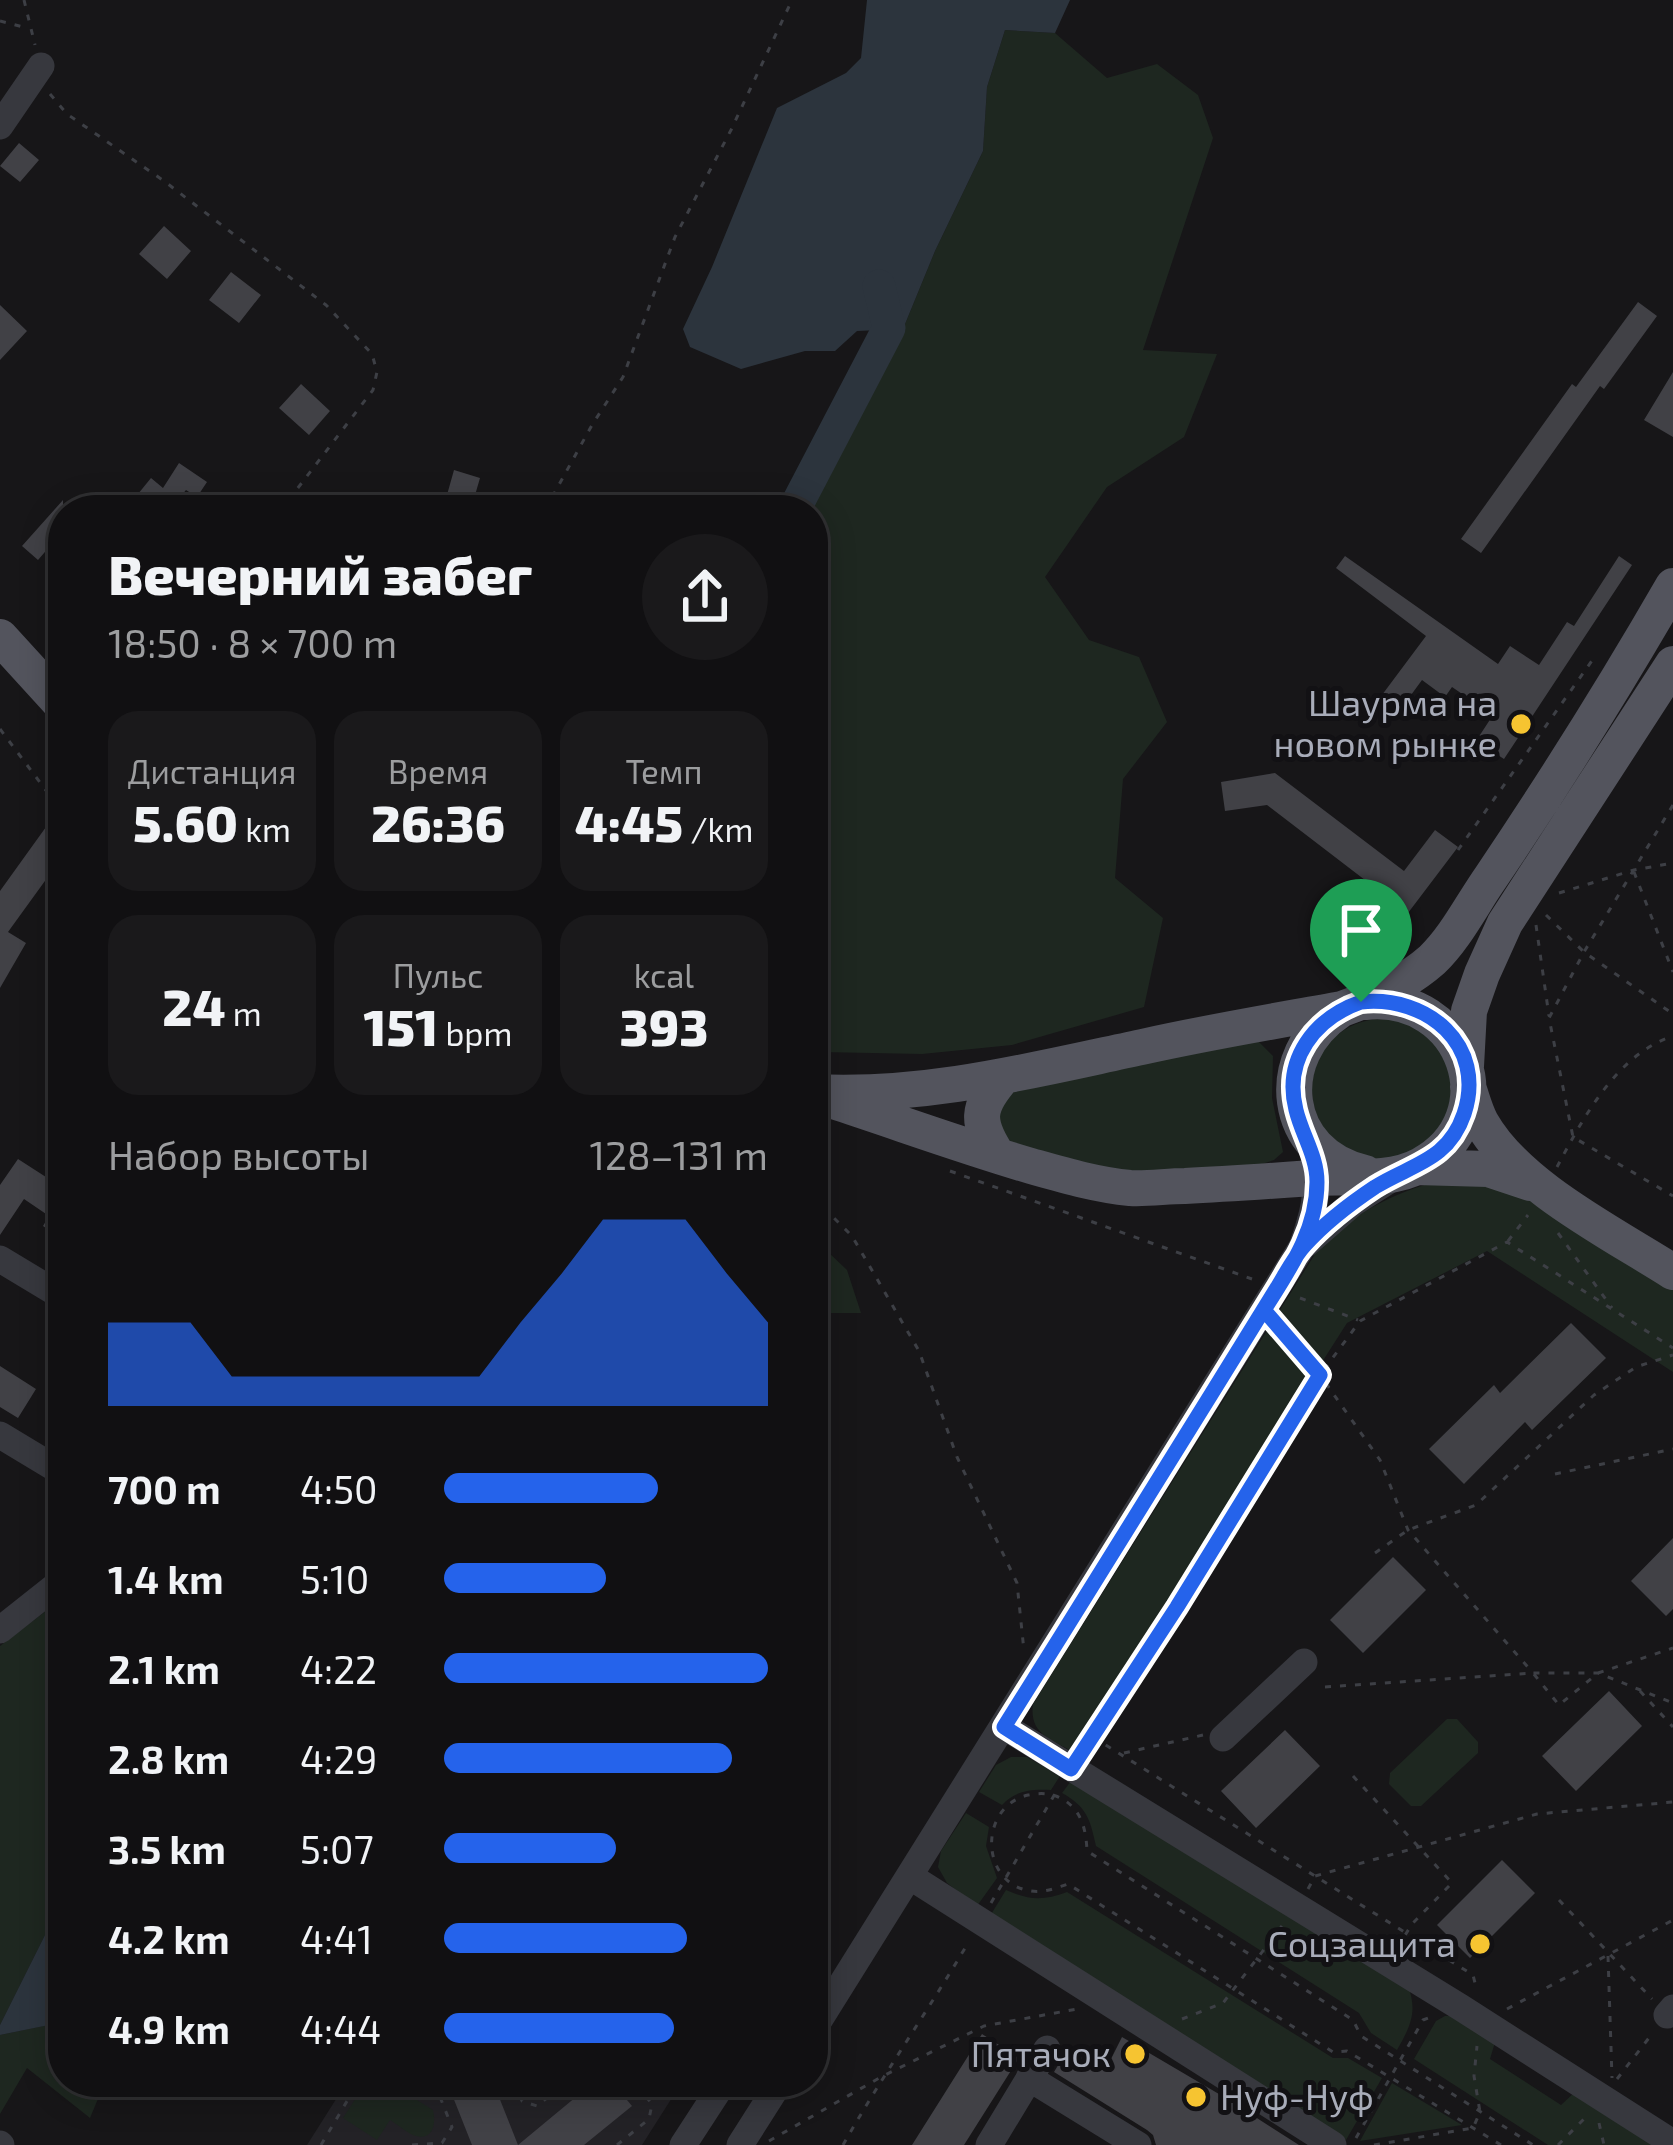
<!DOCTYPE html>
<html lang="ru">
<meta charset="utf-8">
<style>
body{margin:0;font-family:"Exo 2",sans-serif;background:#1a191b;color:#f1f3f6;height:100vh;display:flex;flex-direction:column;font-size:45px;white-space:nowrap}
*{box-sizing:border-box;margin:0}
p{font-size:39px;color:#9c9d9f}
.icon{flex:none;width:66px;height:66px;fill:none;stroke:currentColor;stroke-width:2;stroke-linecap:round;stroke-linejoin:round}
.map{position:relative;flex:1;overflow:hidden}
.panel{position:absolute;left:48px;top:495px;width:780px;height:1602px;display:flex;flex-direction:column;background:#111012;border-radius:48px;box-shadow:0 6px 30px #0003,0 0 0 3px #303032}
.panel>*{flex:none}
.pin{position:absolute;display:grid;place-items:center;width:102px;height:102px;color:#fff;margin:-123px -51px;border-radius:50% 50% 50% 0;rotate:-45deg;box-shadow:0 0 12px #0007}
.pin .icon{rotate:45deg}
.round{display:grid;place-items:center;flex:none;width:126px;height:126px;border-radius:63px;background:#1a191b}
.overview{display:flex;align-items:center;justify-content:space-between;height:204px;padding:0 60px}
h1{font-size:54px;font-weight:800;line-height:90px}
.metrics{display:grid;grid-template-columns:repeat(3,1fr);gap:18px;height:204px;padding:12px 60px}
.metrics div{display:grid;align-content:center;border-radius:30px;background:#1a191b;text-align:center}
.metrics b{font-size:51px;font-weight:800}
.metrics small{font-size:33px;font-weight:400}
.metrics p{font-size:33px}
.chart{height:336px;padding:24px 60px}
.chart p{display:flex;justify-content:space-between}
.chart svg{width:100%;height:216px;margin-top:12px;fill:#2563eb;opacity:.7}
ul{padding:0 60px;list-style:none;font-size:39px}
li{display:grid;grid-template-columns:192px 144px 1fr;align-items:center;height:90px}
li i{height:30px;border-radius:15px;background:#2563eb}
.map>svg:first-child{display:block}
</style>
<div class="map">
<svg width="1673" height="2145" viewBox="0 0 1673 2145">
<rect width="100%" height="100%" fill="#171618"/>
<!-- built -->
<path fill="#232226" d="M343 2082H682L642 2145H307L345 2085Z"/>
<!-- green -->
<path fill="#1e2720" d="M1005 30 1055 33 1107 78 1157 64 1198 95 1213 138 1143 350 1217 354 1184 437 1107 487 1045 577 1089 640 1139 657 1167 722 1123 779 1115 878 1163 918 1144 1007 1012 1045 922 1054 821 1052 813 1050 811 510 903 329 935 251 983 151 987 87Z
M1312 1089a70 70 0 1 1 140 0a70 70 0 1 1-140 0Z
M1258 1041 1273 1056 1272 1098 1283 1152 1274 1160 1253 1167 1135 1177 1001 1144 996 1098 1005 1088Z
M1441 1180 1509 1186 1673 1290V1372L1487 1251 1347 1323 1073 1752C1050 1738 1029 1734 1033 1704L1315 1254C1350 1214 1391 1194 1441 1180Z
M827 1251 847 1270 861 1313H828L816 1307V1324L813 1327V1255Z
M63 1598V1899L0 2025V1646Z
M1447 1719H1457L1478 1742V1753L1421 1806H1411L1389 1784 1390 1773Z
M1011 1757H1027L1060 1776 1051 1790C1032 1789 1016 1790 1002 1805L979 1792 996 1765Z
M1071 1781 1408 1986C1418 2012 1410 2027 1397 2050L1371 2033 1359 2013 1096 1846C1090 1819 1087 1807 1062 1793Z
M966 1813 989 1827 986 1846 997 1878 977 1906 947 1883 938 1867 941 1851Z
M1006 1890C1029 1900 1043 1901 1067 1892L1333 2058H1348L1382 2078 1346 2140 990 1916Z
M63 2016V2082H105L90 2118 27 2068 0 2114V2035L48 2025Z
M1445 2016H1456L1496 2039 1490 2059 1561 2105 1576 2091 1665 2145H1548L1414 2059 1436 2021Z
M366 2082H410L404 2092 433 2110C436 2122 434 2141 416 2136 408 2134 397 2124 390 2120L377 2140 343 2118Z
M1392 2083 1462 2125 1360 2141Z"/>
<!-- water -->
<path fill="#2c343d" d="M867 0H1070L1055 33 1005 30 987 87 983 151 935 251 903 329 857 331 835 351H805L741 369 690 347 683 329 712 267 777 108 846 73 861 58Z
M63 1899V2016L49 2025 0 2035V2025Z"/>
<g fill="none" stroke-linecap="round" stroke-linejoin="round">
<!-- river -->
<path stroke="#2c343d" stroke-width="33" d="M794 510 889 328 879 286"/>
</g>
<!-- building -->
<path fill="#414146" d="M19 143 39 160 20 182 0 166Z
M164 226 191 251 167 279 139 254Z
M231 272 261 295 239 323 209 300Z
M1638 302 1657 316 1604 389 1600 386 1481 553 1461 539 1572 384 1576 387Z
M0 305 27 331 0 360Z
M1673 372V437L1644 420Z
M301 384 330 411 309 435 279 408Z
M179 463 207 482 197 497 186 490 169 510H125L151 478 163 488Z
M454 470 480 478 471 509 445 502Z
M63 500V531L38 560 22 546Z
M1345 556 1498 664 1510 646 1539 665 1567 622 1574 626 1619 556 1632 565 1504 759 1476 741 1493 715 1452 687 1445 697 1422 680 1392 721 1373 707 1426 636 1336 568Z
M1275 773 1404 871 1435 830 1458 847 1408 913 1267 805 1225 811 1221 782Z
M51 820 63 828V856L8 932 26 943 0 988V891Z
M18 1159 63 1188V1240L43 1226 49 1216 24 1199 0 1235V1185Z
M1571 1323 1606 1358 1532 1430 1525 1422 1464 1484 1429 1449 1494 1385 1500 1393Z
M0 1366 36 1389 18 1418 0 1407Z
M1673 1538V1609L1666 1616 1631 1581Z
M1393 1557 1426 1590 1363 1653 1330 1620Z
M1609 1691 1642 1726 1576 1791 1542 1756Z
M1285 1730 1320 1766 1256 1828 1221 1791Z
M1502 1860 1535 1893 1470 1958 1437 1925Z
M982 2034 1019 2058 964 2145H912Z
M1122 2037 1224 2097 1299 2145H1156L1153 2135 1147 2130 1054 2072 1063 2057 1065 2046 1105 2071Z
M447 2082H493L518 2145 594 2082H612L632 2106 584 2145H472Z"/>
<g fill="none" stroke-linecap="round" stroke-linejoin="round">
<!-- path -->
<path stroke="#3d3f45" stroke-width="3" stroke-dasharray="6 9" stroke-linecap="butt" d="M24 0 35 45
M0 21 27 28
M50 94 67 114 164 181 326 305 372 354 377 372 373 390 281 510
M545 510 592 425 623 377 675 237 731 130 792 0
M0 729 63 813
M1673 805 1584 952 1549 1018 1573 1137 1673 1196
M1458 850 1596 655
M1634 872 1673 972
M1559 893 1634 870 1673 863
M1546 915 1584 952 1673 1014
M1536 925 1549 1016
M1557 1167C1583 1118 1617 1054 1673 1036
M950 1171 1252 1279
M813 1197 852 1236 919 1351 957 1457 1017 1583 1024 1651
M1558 1233 1612 1308
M1508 1241 1528 1215
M1300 1298 1358 1320
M1277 1326 1320 1375 1380 1460 1408 1530 1533 1673H1598L1673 1703
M1555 1474 1673 1449
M1375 1553 1408 1530 1476 1505 1594 1395 1636 1367 1673 1355
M1325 1687 1533 1673 1559 1705 1598 1673 1673 1648
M1640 1691 1673 1727
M1093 1737 1473 1975 1477 1991
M1084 1750 1177 1607 1320 1375 1360 1321 1507 1242 1673 1348
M1124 1753 1203 1735
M1353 1776 1452 1883 1412 1924 1399 1945
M1308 1889 1315 1876 1537 1814 1673 1802
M1559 1900 1652 1999
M991 1903 1059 1787
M1608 1956 1612 2078
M1507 2009 1673 1920
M1182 2019 1223 2003 1282 1926
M1617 2079 1652 2034
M514 2082 522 2101 537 2106 567 2082
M1599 2123 1604 2145
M1356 2138 1423 2020 1433 2016
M769 2141 881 2077 984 2026 1077 2009
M321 2145 356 2086
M412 2145 442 2143 452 2127 434 2082
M617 2145 649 2119 652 2104 634 2082
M843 2145C882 2076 928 2011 968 1943
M1374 2145 1473 2128 1480 2112 1474 2076 1477 2046
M1501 2145 1347 2051 1333 2052 1068 1884C1056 1888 1044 1893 1031 1891 980 1884 978 1807 1028 1795 1037 1793 1049 1793 1056 1796 1081 1806 1086 1828 1087 1851L1353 2020 1361 2036 1533 2145
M1558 2145 1589 2114"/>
<!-- minor -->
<path stroke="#37383e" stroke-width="27" d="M0 126 41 66
M1306 1244 1353 1203 1394 1177
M0 1259 63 1297
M0 1435 63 1473
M0 1630 63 1580
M1005 1727 1460 2007 1673 2143
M1223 1738 1304 1662
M911 1877 1333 2145
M1667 2015 1673 2008
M813 2030 1302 1247C1312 1219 1320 1192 1314 1162
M1029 2078 1138 2145
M0 2144 1 2145
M683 2145 724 2082
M740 2145 780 2082
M989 2145 1047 2049"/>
<!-- major -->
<path stroke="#53545d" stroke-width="36" d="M0 637 63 706
M1339 1011C1271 1056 1281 1154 1365 1173
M1466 1066 1469 1011 1482 974 1505 923 1673 664
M1468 1087C1472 1098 1475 1111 1481 1122 1517 1186 1612 1233 1673 1272
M813 1092C926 1098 1033 1070 1142 1047 1209 1032 1276 1021 1342 1009 1373 998 1407 982 1432 960 1456 937 1472 904 1491 877 1555 782 1616 685 1673 586
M839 1103C903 1124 966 1147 1031 1166 1063 1175 1097 1185 1130 1188 1148 1189 1167 1186 1185 1186 1228 1184 1270 1181 1313 1178 1348 1176 1390 1182 1421 1165 1509 1117 1465 991 1365 1002
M998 1156C976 1122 976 1108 1003 1077
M1417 1167 1488 1169 1530 1183"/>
</g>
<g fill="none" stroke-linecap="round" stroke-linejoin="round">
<!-- route casing -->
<g stroke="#fff" stroke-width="24">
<path id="route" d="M1361 1002C1315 1018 1283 1059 1296 1110 1302 1135 1317 1156 1317 1182 1317 1231 1289 1270 1264 1310L1320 1375 1177 1607 1071 1769 1004 1727C1074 1616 1143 1504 1212 1393 1233 1359 1254 1325 1275 1291 1284 1277 1293 1258 1305 1245 1324 1224 1351 1203 1375 1187 1412 1164 1448 1161 1464 1114 1487 1045 1427 995 1361 1002"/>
</g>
<!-- route -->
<use href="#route" stroke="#2563eb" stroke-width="15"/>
</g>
<!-- markers -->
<g fill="#f6c431" stroke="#121114" stroke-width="4.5">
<circle cx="1521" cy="724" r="12"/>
<circle cx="1480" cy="1944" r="12"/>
<circle cx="1135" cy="2054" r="12"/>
<circle cx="1196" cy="2097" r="12"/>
</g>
<g text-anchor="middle" stroke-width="10" stroke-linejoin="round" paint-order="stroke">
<!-- poi labels -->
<g font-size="36" fill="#a8acb9" stroke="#121114" text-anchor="end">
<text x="1497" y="716">Шаурма на<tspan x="1497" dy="41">новом рынке</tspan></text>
<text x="1456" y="1957">Соцзащита</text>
<text x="1111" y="2067">Пятачок</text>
<text x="1220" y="2110" text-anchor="start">Нуф-Нуф</text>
</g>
</g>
</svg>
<div class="pin" style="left:1361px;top:1002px;background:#1e9e55"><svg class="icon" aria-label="arrive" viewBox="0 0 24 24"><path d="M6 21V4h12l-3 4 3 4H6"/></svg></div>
<section class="panel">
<div class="overview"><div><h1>Вечерний забег</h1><p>18:50 · 8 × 700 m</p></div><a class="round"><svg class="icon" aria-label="share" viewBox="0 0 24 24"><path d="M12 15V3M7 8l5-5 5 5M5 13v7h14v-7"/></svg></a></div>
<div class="metrics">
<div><p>Дистанция</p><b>5.60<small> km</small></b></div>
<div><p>Время</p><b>26:36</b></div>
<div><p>Темп</p><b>4:45<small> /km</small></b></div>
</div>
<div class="metrics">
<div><b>24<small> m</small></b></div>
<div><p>Пульс</p><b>151<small> bpm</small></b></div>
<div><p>kcal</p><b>393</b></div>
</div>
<div class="chart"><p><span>Набор высоты</span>128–131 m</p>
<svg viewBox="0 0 160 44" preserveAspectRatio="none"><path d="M0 44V27L10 27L20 27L30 38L40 38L50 38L60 38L70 38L80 38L90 38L100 27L110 17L120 6L130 6L140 6L150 17L160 27V44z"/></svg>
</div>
<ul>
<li><b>700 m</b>4:50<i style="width:66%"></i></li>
<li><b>1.4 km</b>5:10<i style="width:50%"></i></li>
<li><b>2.1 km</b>4:22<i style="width:100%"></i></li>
<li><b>2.8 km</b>4:29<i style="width:89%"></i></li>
<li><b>3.5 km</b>5:07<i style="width:53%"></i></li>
<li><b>4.2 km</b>4:41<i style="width:75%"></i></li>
<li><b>4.9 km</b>4:44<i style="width:71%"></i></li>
</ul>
</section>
</div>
